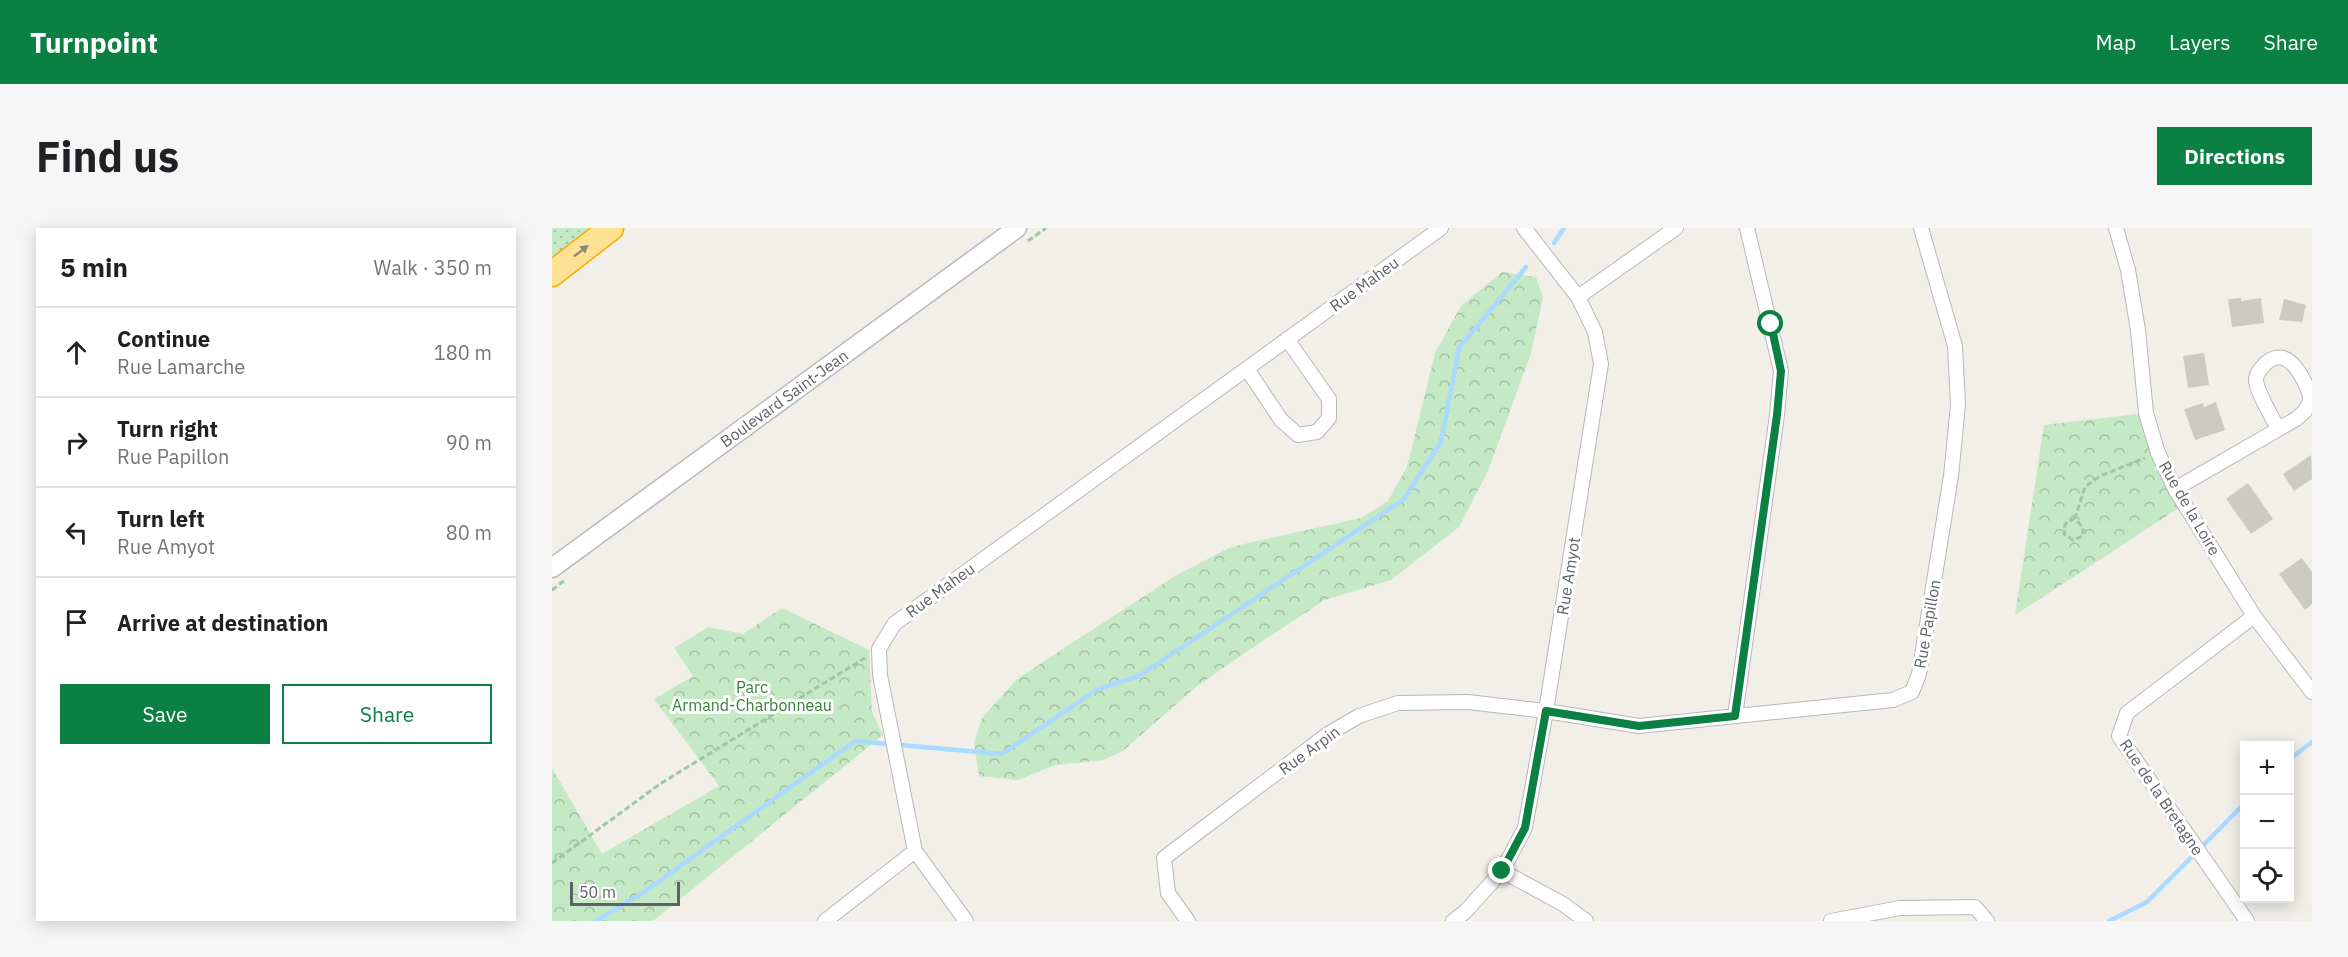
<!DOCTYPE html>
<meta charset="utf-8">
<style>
:root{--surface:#fff;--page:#f6f6f6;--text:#202124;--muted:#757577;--line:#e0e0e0;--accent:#0b8043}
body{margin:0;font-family:"IBM Plex Sans",sans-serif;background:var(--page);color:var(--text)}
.controls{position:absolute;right:18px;bottom:18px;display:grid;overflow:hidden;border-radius:0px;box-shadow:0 3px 15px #0003}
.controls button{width:54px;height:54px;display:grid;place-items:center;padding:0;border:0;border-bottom:2px solid var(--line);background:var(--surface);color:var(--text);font:30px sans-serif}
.scale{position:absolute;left:18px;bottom:15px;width:110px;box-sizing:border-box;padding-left:6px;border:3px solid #5f6368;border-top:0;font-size:16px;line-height:21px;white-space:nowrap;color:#5f6368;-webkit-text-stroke:4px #fff;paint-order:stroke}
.stop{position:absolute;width:18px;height:18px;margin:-14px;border:4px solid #0b8043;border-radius:50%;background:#fff}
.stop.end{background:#0b8043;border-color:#fff;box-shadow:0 2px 6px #0008}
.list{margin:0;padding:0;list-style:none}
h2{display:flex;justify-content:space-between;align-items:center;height:78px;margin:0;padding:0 24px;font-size:26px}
h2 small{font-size:20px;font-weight:400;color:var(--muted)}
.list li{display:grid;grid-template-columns:39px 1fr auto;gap:18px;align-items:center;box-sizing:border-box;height:90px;padding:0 24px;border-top:2px solid var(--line)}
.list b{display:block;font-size:22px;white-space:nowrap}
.list p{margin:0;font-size:20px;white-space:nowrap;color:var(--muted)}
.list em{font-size:20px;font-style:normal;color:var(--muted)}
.actions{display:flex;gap:12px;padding:18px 24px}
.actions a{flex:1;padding:14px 0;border:2px solid var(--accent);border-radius:0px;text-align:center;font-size:21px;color:var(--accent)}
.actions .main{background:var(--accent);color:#fff}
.icon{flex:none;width:33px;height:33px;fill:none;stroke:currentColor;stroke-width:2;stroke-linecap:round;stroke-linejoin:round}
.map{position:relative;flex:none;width:1760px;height:693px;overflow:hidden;border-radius:0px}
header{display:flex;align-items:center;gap:36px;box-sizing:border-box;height:84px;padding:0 30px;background:var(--accent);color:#fff}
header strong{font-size:28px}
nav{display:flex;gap:33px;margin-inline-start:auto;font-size:21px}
.intro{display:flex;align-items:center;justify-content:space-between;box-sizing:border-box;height:144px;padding:0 36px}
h1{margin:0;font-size:42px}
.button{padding:15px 27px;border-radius:0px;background:var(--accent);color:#fff;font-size:21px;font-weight:700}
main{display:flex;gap:36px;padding:0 36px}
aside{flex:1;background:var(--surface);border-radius:0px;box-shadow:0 3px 15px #0003}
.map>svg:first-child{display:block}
</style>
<header>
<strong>Turnpoint</strong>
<nav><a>Map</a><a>Layers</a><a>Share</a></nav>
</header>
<div class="intro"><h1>Find us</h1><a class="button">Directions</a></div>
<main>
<aside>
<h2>5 min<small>Walk · 350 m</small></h2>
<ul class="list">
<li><svg class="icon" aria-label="ahead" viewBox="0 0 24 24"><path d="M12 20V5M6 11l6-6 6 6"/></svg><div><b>Continue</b><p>Rue Lamarche</p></div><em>180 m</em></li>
<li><svg class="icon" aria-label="right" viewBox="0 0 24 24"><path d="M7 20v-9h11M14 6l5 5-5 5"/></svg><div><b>Turn right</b><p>Rue Papillon</p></div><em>90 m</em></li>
<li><svg class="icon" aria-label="left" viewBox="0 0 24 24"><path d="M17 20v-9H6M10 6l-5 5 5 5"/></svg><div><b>Turn left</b><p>Rue Amyot</p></div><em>80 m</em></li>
<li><svg class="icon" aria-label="arrive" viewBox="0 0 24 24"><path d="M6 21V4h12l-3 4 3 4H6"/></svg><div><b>Arrive at destination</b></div></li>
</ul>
<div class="actions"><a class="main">Save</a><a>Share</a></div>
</aside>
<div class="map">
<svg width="1760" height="693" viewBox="0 0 1760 693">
<defs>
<pattern id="grass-dots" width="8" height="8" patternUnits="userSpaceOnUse" patternTransform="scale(1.5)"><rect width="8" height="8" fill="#c5e8c5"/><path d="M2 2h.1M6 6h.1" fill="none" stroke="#a3c0a4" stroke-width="1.8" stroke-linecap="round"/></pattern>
<pattern id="forest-crowns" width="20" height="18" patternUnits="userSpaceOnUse" patternTransform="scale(1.5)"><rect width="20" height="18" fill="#c5e8c5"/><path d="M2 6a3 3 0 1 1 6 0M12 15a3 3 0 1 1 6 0" fill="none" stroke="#a3c0a4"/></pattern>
</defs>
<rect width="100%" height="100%" fill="#f1efe8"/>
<path fill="url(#grass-dots)" d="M 0,0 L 39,0 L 0,29 Z"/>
<path fill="url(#forest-crowns)" d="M 950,44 L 984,49 L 991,70 L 979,125 L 936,243 L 907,299 L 839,352 L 773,372 L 705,417 L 645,458 L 572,522 L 552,532 L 503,537 L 466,552 L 427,548 L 422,515 L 430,490 L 465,451 L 623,348 L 679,319 L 809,290 L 836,273 L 855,239 L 883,125 L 909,78 Z
M 1594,185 L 1633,276 L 1463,387 L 1492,197 Z
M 230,380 L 317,422 L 320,484 L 331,507 L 101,693 L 0,693 L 0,540 L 50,626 L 167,558 L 102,471 L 141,448 L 122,420 L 156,399 L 191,406 Z"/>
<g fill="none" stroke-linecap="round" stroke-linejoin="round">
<path stroke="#aadaff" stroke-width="4.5" d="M 1002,15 L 1012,0
M 1738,531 L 1760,514
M 44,693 L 92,664 L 303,513 L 450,526 L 546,461 L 587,448 L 851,272 L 889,214 L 907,120 L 974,39
M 1557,693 L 1595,674 L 1692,576"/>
</g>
<path fill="#cccac5" d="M 1689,70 L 1689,73 L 1709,70 L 1712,95 L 1680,99 L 1676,71 Z
M 1732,71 L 1754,77 L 1750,94 L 1727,92 Z
M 1652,125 L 1657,157 L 1636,160 L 1631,128 Z
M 1664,174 L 1673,202 L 1643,212 L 1632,181 L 1651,175 L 1652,179 Z
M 1759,227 L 1760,251 L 1742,263 L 1731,246 Z
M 1696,255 L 1721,291 L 1699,306 L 1674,271 Z
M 1750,330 L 1760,344 L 1760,376 L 1753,382 L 1727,346 Z"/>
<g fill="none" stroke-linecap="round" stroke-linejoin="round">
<g stroke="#b5b8bc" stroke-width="16">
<path id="street" d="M 1564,0 L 1576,42 L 1586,102 L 1594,185 L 1606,225 L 1623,261 L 1702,388 L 1760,464
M 1026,69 L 1124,0
M 695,141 L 729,192 L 746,207 L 765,204 L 777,190 L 777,171 L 735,111
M 1623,261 L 1744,191 L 1753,183 L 1759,171 C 1754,154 1737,115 1714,135 C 1710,139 1705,145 1704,150 C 1703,162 1721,190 1726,201
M 1183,488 L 1225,187 L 1229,143 L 1195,0
M 950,643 L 1011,676 L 1034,693
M 273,693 L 363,623
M 414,693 L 363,623 L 328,447 L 327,421 L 342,396 L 889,0
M 636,693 L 616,665 L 612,630 L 776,506 L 807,488 L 846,475 L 916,474 L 994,483 L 1087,498 L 1341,472 L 1360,464 L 1367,446 L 1399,248 L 1406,177 L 1403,118 L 1369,0
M 901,693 L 913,684 L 950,643 L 973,600 L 994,483 L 1049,136 L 1043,104 L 1026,69 L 972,0
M 1279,693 L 1348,680 L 1423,679 L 1435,693
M 1695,693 L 1567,508 L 1575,485 L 1702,388"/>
</g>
<g stroke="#b6babf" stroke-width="21">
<path id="secondary" d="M 0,340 L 465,0"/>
</g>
<g stroke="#f9ab00" stroke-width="27">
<path id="highway" d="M 0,46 L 59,0"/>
</g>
<path stroke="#9cc7a9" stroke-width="3" stroke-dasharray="6 3" stroke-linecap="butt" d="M 476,13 L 494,0
M 1523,290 L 1513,296 L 1512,306 L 1521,312 L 1531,308 L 1531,300 L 1523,290 L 1533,259 L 1548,248 L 1593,230
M 0,362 L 13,352
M 0,635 L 108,556 L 313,430"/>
<use href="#street" stroke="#fff" stroke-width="14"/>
<use href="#secondary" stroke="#fff" stroke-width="18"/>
<use href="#highway" stroke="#fde293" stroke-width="24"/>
</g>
<defs><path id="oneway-solid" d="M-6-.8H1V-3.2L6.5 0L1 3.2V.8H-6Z" transform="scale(1.5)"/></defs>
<use fill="#8e8975" href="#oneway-solid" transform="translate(29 23) rotate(-38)"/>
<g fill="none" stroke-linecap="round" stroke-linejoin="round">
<path stroke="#0b8043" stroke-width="8" d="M 950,643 L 973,600 L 994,483 L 1087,498 L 1183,488 L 1225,187 L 1229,143 L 1219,96"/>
</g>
<g text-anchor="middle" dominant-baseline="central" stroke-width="6" stroke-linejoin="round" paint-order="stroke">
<g font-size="16" fill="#5f6368" stroke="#fff">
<text transform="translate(812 56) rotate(-36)">Rue Maheu</text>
<text transform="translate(232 170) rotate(-36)">Boulevard Saint-Jean</text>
<text transform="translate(1638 280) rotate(60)">Rue de la Loire</text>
<text transform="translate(1016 348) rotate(-81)">Rue Amyot</text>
<text transform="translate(388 362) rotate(-36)">Rue Maheu</text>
<text transform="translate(1375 396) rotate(-80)">Rue Papillon</text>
<text transform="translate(757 522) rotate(-36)">Rue Arpin</text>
<text transform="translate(1610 569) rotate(56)">Rue de la Bretagne</text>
</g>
<g font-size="16" fill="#348238" stroke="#fff">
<text x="200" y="459">Parc<tspan x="200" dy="18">Armand-Charbonneau</tspan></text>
</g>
</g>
</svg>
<div class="controls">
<button>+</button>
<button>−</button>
<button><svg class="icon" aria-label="locate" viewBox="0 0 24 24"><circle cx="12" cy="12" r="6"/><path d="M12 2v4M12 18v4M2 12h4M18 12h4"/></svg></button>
</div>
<div class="scale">50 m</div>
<div class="stop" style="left:1219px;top:96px"></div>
<div class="stop end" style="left:950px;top:643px"></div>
</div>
</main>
